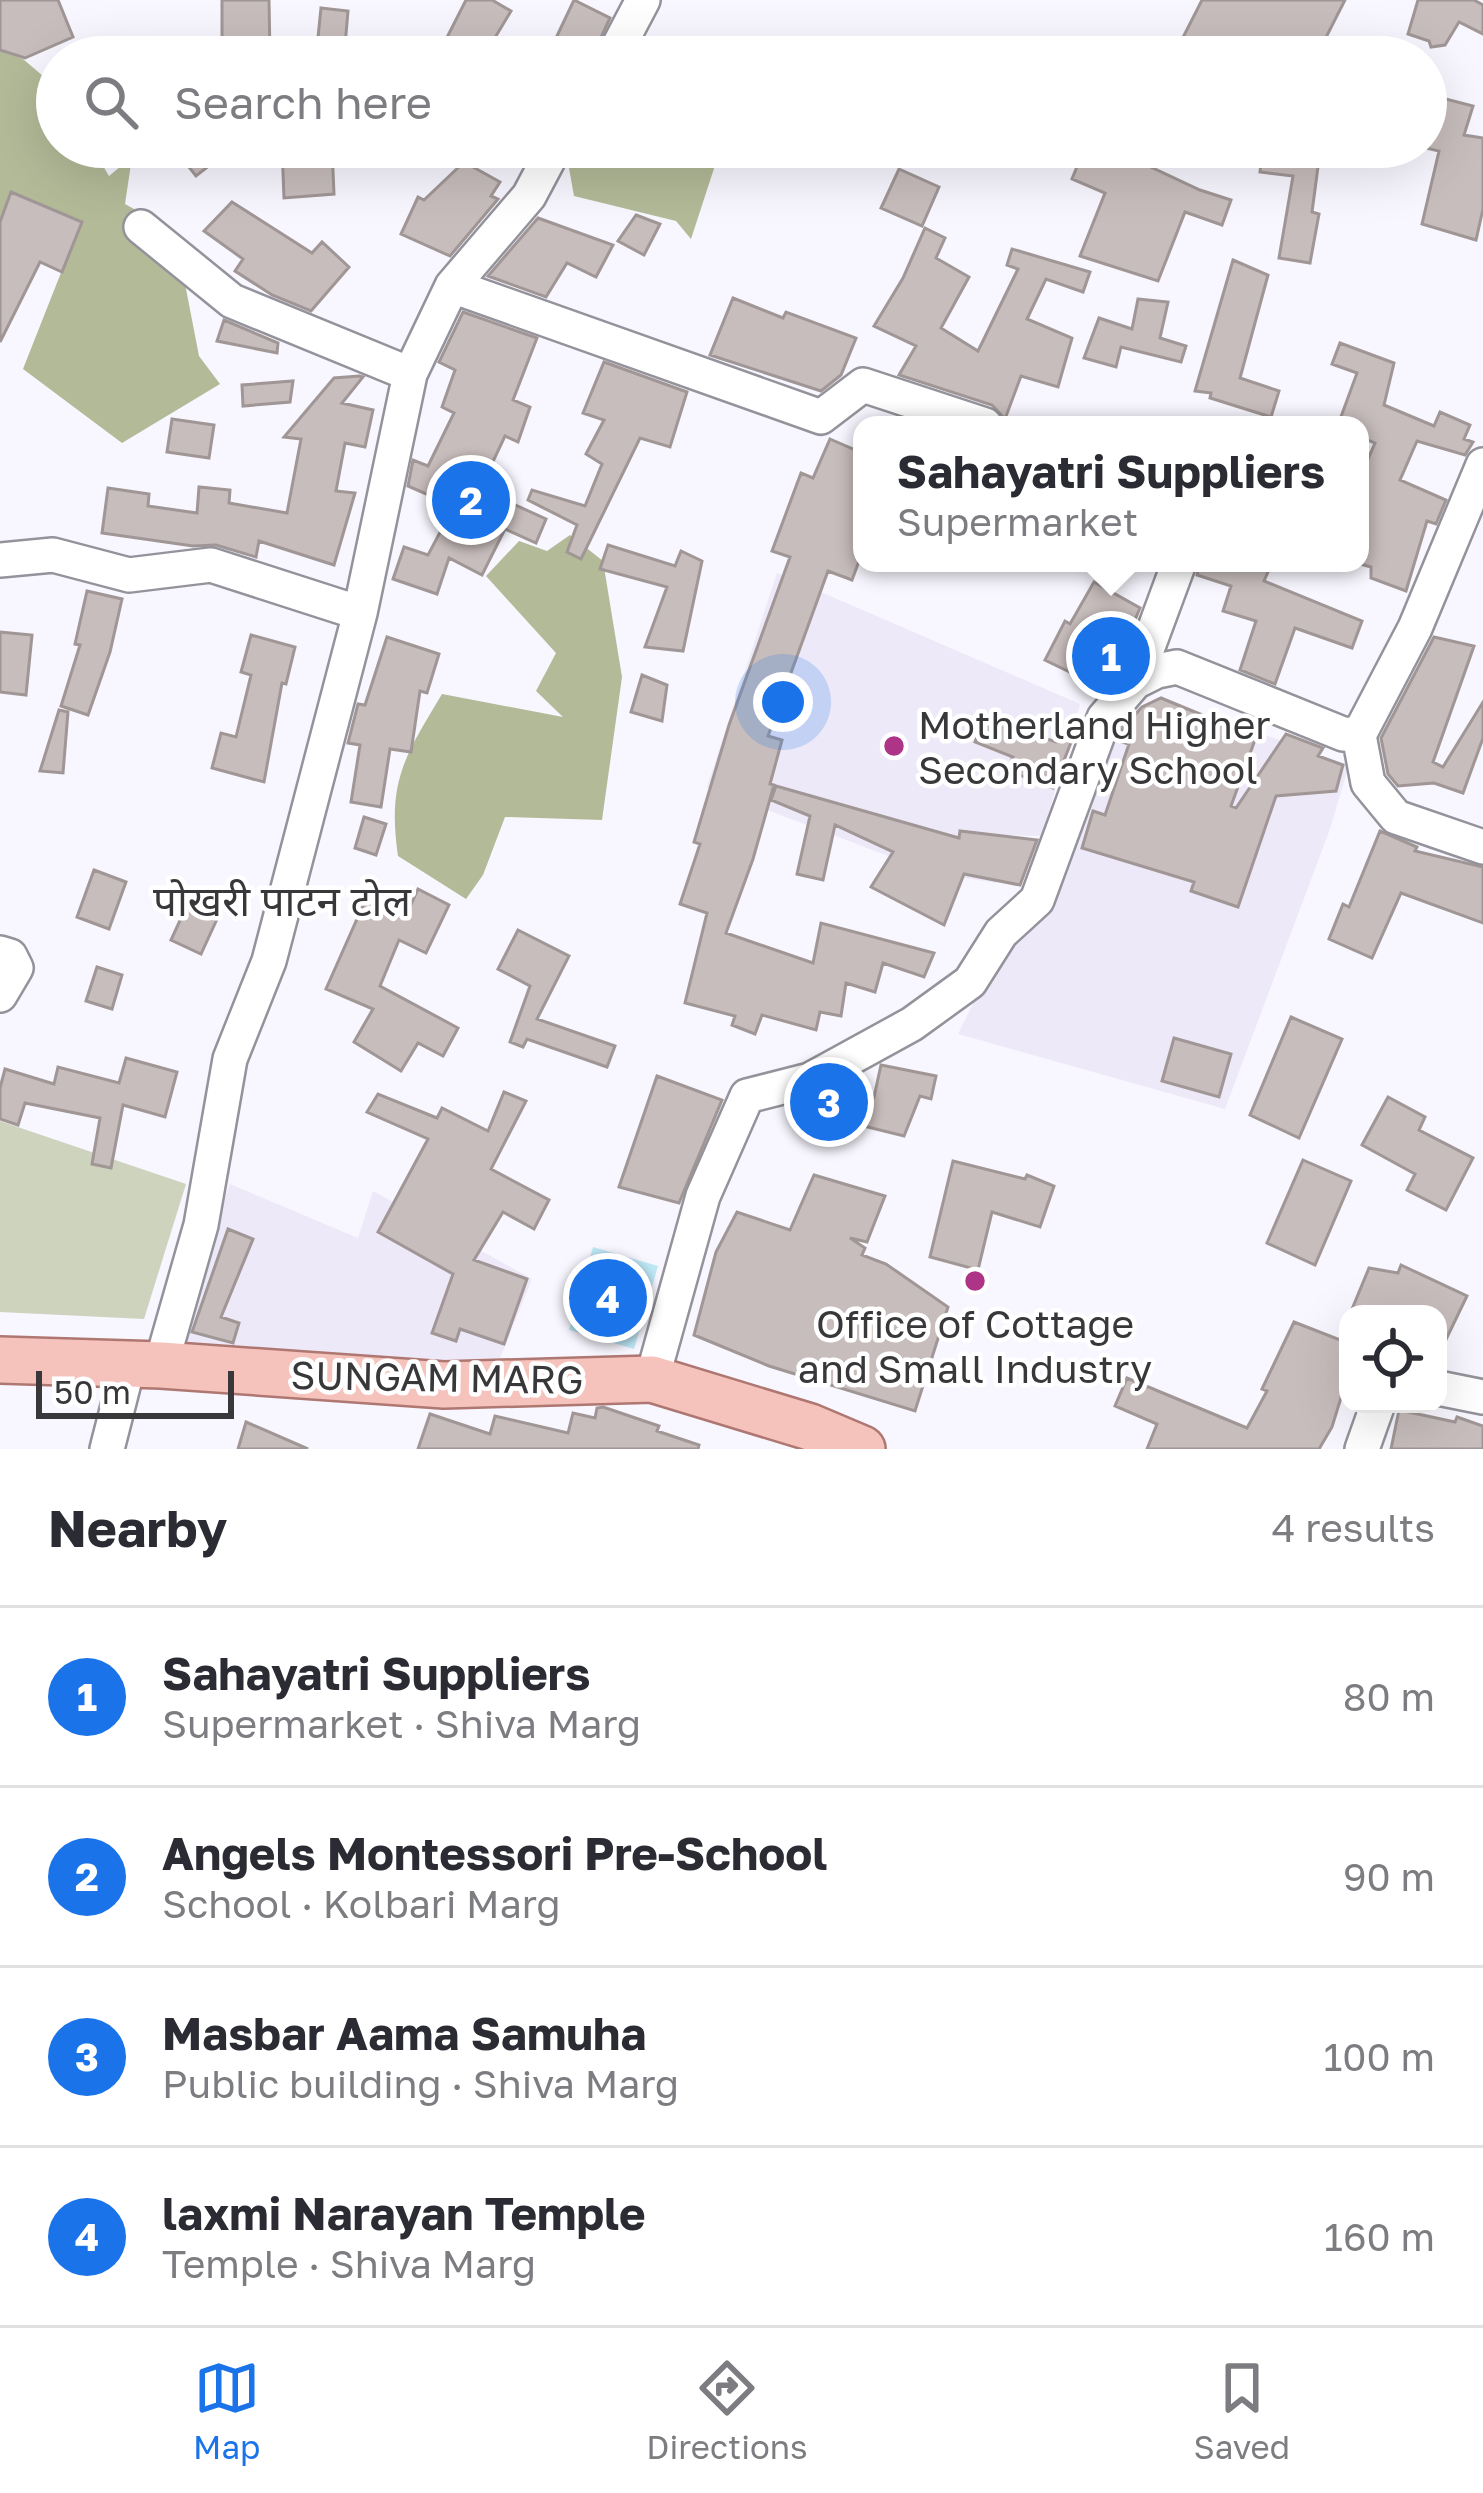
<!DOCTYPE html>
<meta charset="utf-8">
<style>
:root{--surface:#fff;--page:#f2f2f3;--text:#2b2b33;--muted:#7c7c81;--line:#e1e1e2;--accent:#1a73e8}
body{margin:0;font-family:"Golos Text","Noto Sans Devanagari",sans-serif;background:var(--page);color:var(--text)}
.controls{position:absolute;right:36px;bottom:36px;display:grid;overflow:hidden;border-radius:24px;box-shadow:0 12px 48px #0002}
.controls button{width:108px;height:108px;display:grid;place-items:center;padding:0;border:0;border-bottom:3px solid var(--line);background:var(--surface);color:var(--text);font:60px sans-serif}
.scale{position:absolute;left:36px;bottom:30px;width:198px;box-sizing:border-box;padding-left:12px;border:6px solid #38373a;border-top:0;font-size:33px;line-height:42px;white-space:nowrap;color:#38373a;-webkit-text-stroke:9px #fff;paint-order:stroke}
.you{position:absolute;left:783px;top:702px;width:42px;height:42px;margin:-30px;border:9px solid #fff;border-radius:50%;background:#1a73e8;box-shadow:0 0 0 18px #1a73e833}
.badge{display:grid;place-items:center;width:78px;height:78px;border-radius:50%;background:var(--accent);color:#fff;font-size:39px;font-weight:700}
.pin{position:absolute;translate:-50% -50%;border:6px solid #fff;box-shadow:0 3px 12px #0006}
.popup{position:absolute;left:853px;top:416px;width:516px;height:156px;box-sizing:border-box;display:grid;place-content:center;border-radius:24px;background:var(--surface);filter:drop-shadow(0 3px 9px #0005);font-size:39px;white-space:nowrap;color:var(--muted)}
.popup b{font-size:45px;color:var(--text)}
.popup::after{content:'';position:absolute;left:50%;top:100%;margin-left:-24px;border:24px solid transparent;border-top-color:var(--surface)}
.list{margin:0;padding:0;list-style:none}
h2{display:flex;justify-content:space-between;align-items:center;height:156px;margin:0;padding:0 48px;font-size:51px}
h2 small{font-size:39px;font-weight:400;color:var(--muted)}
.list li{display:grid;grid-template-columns:78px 1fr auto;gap:36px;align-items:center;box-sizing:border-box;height:180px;padding:0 48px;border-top:3px solid var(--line)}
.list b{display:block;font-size:45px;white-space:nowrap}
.list p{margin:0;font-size:39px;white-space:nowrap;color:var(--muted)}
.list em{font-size:39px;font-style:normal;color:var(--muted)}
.icon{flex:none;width:66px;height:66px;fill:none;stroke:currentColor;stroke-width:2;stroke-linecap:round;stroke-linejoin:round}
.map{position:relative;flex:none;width:1483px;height:1449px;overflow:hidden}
.search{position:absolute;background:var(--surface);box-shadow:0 12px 48px #0002;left:36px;right:36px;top:36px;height:132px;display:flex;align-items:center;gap:30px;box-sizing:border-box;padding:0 42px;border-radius:66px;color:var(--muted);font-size:45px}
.sheet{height:876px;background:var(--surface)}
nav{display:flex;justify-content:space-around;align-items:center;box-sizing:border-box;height:168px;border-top:3px solid var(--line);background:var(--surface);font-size:33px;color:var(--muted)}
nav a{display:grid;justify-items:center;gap:6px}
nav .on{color:var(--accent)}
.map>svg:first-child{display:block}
</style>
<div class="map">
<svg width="1483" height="1449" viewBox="0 0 1483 1449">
<rect width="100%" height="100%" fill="#f8f6fe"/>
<path fill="#ede9f8" d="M 777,573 L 1080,704 L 1042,836 L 1004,835 L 997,883 L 933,873 L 707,787 Z
M 1161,698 L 1349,765 L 1330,829 L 1225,1109 L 958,1034 L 989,972 L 1066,859 L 1128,712 Z
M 230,1184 L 358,1238 L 373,1191 L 532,1279 L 498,1363 L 196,1350 L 178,1331 Z"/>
<path fill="#ced3bd" d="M 0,1121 L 186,1184 L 144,1319 L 0,1312 Z"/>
<path fill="#b2ba98" d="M 0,50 L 23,59 L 57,88 L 57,147 L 92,147 L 109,176 L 132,157 L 125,204 L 175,232 L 199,356 L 220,384 L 122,443 L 23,369 L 81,222 L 11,192 L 0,222 Z
M 574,147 L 721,147 L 691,239 L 676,221 L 574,196 L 567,157 Z
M 570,535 L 603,561 L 622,677 L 602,820 L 505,817 L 483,875 L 466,899 L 398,856 C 387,781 405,756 442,694 L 563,717 L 536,691 L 556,653 L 486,576 L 519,541 L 547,551 Z"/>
<path fill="#bee8f6" d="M 593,1247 L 658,1266 L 634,1349 L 569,1330 Z"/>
<path fill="#c7bdbc" stroke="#a09696" stroke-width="3" d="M 0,0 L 58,0 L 73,37 L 25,58 L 0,50 Z
M 222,0 L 269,0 L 270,56 L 222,56 Z
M 466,0 L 492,0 L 511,11 L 493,41 L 524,57 L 437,57 Z
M 574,0 L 610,18 L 592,57 L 547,57 Z
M 1202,0 L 1345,0 L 1316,57 L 1297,57 L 1280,48 L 1276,57 L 1264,57 L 1231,41 L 1223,57 L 1173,57 Z
M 1418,0 L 1474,0 L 1483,5 L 1483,34 L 1459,22 L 1445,45 L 1431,47 L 1429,41 L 1408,34 Z
M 321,8 L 348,11 L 344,57 L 316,57 Z
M 1438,97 L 1473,106 L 1464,135 L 1483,138 L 1483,209 L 1476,240 L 1422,224 L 1439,151 L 1422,147 L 1426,147 Z
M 173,147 L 233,147 L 196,176 Z
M 282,147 L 332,147 L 334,194 L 284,198 Z
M 1085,147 L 1108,147 L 1200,190 L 1231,200 L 1222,225 L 1185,212 L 1158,281 L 1080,256 L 1105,193 L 1072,179 Z
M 1263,147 L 1320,152 L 1312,212 L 1319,214 L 1310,263 L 1279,258 L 1293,176 L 1260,172 Z
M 464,162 L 500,182 L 491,196 L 498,199 L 450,256 L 401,234 L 418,197 L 424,200 Z
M 899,169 L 939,187 L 922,226 L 881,208 Z
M 11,192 L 82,222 L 62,272 L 40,262 L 0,342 L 0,222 Z
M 232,202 L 312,253 L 322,242 L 349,267 L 311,311 L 272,295 L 235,271 L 243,259 L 204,231 Z
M 636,215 L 660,224 L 644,255 L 618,241 Z
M 538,218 L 613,245 L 596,277 L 567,263 L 546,297 L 488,276 Z
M 925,228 L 945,238 L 936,258 L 969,277 L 941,328 L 978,351 L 1018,269 L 1007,265 L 1012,249 L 1090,272 L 1083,292 L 1046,279 L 1027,319 L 1072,338 L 1058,387 L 1021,376 L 1005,419 L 992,405 L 899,375 L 916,346 L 874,326 L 903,278 Z
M 1233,260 L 1268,275 L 1240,378 L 1279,391 L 1271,417 L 1210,398 L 1211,393 L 1195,391 Z
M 733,298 L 783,318 L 786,312 L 856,338 L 841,375 L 821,391 L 710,355 Z
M 1138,299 L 1168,302 L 1160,338 L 1186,346 L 1181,362 L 1121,347 L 1116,367 L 1084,358 L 1099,318 L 1132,329 Z
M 463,312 L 537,338 L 513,400 L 530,407 L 518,442 L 505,436 L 480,489 L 546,519 L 536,543 L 505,529 L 482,575 L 449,558 L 437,594 L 393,579 L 404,547 L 428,555 L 454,506 L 408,486 L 413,460 L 428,466 L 454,413 L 442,407 L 455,370 L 439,362 Z
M 224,320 L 278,343 L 277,353 L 217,341 Z
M 1340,343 L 1394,363 L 1384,405 L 1434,426 L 1440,412 L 1470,425 L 1464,439 L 1473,442 L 1465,455 L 1417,441 L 1400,480 L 1446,500 L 1436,524 L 1427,521 L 1406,591 L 1371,578 L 1371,567 L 1360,564 L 1360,477 L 1375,443 L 1360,437 L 1360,425 L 1338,425 L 1357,373 L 1332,364 Z
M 604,362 L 687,392 L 670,447 L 640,438 L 581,559 L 567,552 L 577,525 L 528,500 L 532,490 L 585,506 L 602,464 L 586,454 L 604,420 L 583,413 Z
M 359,376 L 363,377 L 342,403 L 373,410 L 365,447 L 345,443 L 336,491 L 355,493 L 334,565 L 259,541 L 256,557 L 216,545 L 193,546 L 102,533 L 108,488 L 149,494 L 148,506 L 197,513 L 199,487 L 230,490 L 229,503 L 287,513 L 301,439 L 284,437 L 334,378 Z
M 293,381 L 290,402 L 243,406 L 242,385 Z
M 172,419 L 214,425 L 209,458 L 167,452 Z
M 830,439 L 862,453 L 862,553 L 852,580 L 828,571 L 768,736 L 782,740 L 770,784 L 774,785 L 753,859 L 726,933 L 813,963 L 821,923 L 934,953 L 924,977 L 883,963 L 875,992 L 846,983 L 841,1016 L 820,1012 L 816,1030 L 762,1015 L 755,1034 L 732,1025 L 735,1016 L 685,1003 L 707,913 L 680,904 L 700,844 L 694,842 L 729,725 L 790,557 L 772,551 L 801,473 L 813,478 Z
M 608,545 L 675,566 L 681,551 L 702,561 L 683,651 L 645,647 L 667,587 L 600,569 Z
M 1200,563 L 1272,563 L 1264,581 L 1362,621 L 1352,648 L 1295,628 L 1275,684 L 1240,670 L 1256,621 L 1223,611 L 1231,586 L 1197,575 Z
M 1094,582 L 1140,608 L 1121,652 L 1094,644 L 1082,678 L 1045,660 L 1065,621 L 1070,624 Z
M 87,591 L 122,599 L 110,652 L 88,715 L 61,706 L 80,645 L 75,644 Z
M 0,632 L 32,635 L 26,695 L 0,692 Z
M 251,635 L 295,647 L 286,684 L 282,683 L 264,782 L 212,768 L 221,733 L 236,737 L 251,675 L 241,672 Z
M 387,637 L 439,654 L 427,693 L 420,691 L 411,752 L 390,749 L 381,807 L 351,802 L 360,745 L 348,743 L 358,704 L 365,705 Z
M 1434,637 L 1474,646 L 1433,762 L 1443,767 L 1483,702 L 1483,738 L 1463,793 L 1434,783 L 1398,786 L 1388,774 L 1381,738 Z
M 642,675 L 667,685 L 662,721 L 631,712 Z
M 1161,698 L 1256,737 L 1231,806 L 1236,808 L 1286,734 L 1323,748 L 1318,756 L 1343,765 L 1336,791 L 1276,796 L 1238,907 L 1191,891 L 1194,882 L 1082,848 L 1093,811 L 1105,815 L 1129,744 L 1118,741 L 1122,729 L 1142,707 Z
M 59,710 L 68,712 L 63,773 L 40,771 Z
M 984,718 L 1056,742 L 1074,735 L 1053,788 L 1007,770 L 1013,757 L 975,742 Z
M 776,786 L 959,838 L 960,831 L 1037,840 L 1020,885 L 964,874 L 944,925 L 871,887 L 893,852 L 835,825 L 823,880 L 797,874 L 810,816 L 771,800 Z
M 364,817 L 386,824 L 376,855 L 355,848 Z
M 1380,831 L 1417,847 L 1415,851 L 1483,867 L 1483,923 L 1401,893 L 1372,958 L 1329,939 L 1343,904 L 1349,907 Z
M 94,870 L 126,882 L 109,929 L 77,917 Z
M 418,889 L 449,905 L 426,953 L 399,940 L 380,986 L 458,1028 L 443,1056 L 418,1043 L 401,1071 L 354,1042 L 373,1009 L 326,989 L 369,892 L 409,909 Z
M 193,892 L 223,906 L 201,954 L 171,940 Z
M 518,930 L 569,956 L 537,1019 L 615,1046 L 607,1067 L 527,1039 L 523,1047 L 510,1042 L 530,986 L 498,969 Z
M 97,967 L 122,975 L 112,1009 L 86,1001 Z
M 1291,1017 L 1342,1039 L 1299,1138 L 1250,1115 Z
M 1174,1038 L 1231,1054 L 1219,1097 L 1162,1081 Z
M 126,1058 L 177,1072 L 165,1117 L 123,1105 L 111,1168 L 92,1164 L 100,1118 L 25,1103 L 18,1125 L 0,1119 L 0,1088 L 5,1069 L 54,1084 L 58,1067 L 119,1083 Z
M 881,1065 L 936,1076 L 931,1099 L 920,1096 L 904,1136 L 803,1111 L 804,1103 L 838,1089 L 874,1097 Z
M 657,1076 L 722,1100 L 679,1203 L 619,1187 Z
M 504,1092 L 526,1101 L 491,1169 L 549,1200 L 534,1229 L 503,1212 L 474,1260 L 527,1279 L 504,1344 L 460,1329 L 456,1341 L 432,1333 L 453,1274 L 378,1232 L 428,1139 L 367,1112 L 378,1094 L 437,1118 L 442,1108 L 488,1131 Z
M 1388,1097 L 1425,1117 L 1419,1130 L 1473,1158 L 1446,1210 L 1407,1190 L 1415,1174 L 1362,1145 Z
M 1303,1160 L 1351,1181 L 1315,1265 L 1267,1243 Z
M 953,1161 L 1025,1179 L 1027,1175 L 1054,1186 L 1040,1227 L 992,1212 L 978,1270 L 930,1257 Z
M 814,1175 L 885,1196 L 867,1242 L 850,1238 L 865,1248 L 862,1255 L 886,1264 L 948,1307 L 915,1411 L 769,1366 L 694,1335 L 716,1252 L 737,1212 L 790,1230 Z
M 228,1229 L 253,1239 L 221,1317 L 239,1323 L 233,1343 L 192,1332 Z
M 1401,1265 L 1467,1296 L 1438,1356 L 1438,1314 L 1350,1314 L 1369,1268 L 1398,1273 Z
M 1294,1322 L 1348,1343 L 1348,1375 L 1332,1427 L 1319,1449 L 1147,1449 L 1157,1424 L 1115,1406 L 1127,1378 L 1247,1428 L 1267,1391 L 1262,1389 Z
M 603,1407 L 659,1426 L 657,1431 L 699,1445 L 698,1449 L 418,1449 L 430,1414 L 490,1434 L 495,1416 L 568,1433 L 573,1413 L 595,1418 L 597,1408 Z
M 1399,1410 L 1455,1422 L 1457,1417 L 1483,1426 L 1483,1449 L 1391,1449 Z
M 246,1422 L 308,1449 L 238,1449 Z"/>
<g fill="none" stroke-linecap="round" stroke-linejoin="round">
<g stroke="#94929a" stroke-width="38">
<path id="minor" d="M 613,57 L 643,0
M 141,227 L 232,301 L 410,374
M 452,286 L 821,417 L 863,385 L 985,425
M 0,560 L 53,555 L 129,575 L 211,565 L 360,613
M 1135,682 L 1179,563
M 1359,735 L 1415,628 L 1483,465
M 1359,735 L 1368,783 L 1396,817 L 1483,847
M 0,953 L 10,956 L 16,968 L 0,995
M 161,1365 L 201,1225 L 230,1059 L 269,961 L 360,613 L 410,374 L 452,286 L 529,196 L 555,147
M 652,1379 L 703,1196 L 747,1096 L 810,1080 L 912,1024 L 970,982 L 1001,933 L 1037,900 L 1104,718 L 1135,682 L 1157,671 L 1177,667 L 1343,734 L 1359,735
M 1438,1388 L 1483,1397
M 107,1449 L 128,1367
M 1362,1449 L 1378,1404"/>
</g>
<g stroke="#ae7771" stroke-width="50">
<path id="major" d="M 0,1360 L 161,1365 L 444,1385 L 652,1379 L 810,1427 L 862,1449"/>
</g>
<use href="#minor" stroke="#fff" stroke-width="33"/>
<use href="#major" stroke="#f5c2bc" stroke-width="45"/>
</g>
<g fill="#ae3487" stroke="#fff" stroke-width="4.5">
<circle cx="894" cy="746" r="12"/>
<circle cx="975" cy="1281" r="12"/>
</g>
<g text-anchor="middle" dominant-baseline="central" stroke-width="9" stroke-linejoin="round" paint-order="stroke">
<g font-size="39" fill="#38373a" stroke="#fff" text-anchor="start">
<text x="918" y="724">Motherland Higher<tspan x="918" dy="45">Secondary School</tspan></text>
<text x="975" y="1323" text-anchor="middle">Office of Cottage<tspan x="975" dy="45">and Small Industry</tspan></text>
</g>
<g font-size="39" fill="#38373a" stroke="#fff">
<text transform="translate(437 1377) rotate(1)">SUNGAM MARG</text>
</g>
<g font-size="42" fill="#38373a" stroke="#fff">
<text x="282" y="900">पोखरी पाटन टोल</text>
</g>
</g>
</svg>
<div class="controls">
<button><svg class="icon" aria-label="locate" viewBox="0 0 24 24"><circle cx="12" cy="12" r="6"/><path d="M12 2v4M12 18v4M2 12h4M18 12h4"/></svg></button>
</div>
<div class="scale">50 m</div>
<div class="you"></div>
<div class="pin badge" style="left:1111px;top:656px">1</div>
<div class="popup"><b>Sahayatri Suppliers</b>Supermarket</div>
<div class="pin badge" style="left:471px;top:500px">2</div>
<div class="pin badge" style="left:829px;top:1102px">3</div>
<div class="pin badge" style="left:608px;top:1298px">4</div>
<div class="search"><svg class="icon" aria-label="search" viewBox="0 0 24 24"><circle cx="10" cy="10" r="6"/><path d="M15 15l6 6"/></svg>Search here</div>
</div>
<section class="sheet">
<h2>Nearby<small>4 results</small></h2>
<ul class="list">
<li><span class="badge">1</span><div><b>Sahayatri Suppliers</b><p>Supermarket · Shiva Marg</p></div><em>80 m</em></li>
<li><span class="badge">2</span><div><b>Angels Montessori Pre-School</b><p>School · Kolbari Marg</p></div><em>90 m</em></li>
<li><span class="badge">3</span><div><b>Masbar Aama Samuha</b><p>Public building · Shiva Marg</p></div><em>100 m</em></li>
<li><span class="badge">4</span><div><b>laxmi Narayan Temple</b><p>Temple · Shiva Marg</p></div><em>160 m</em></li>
</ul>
</section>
<nav>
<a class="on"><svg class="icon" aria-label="map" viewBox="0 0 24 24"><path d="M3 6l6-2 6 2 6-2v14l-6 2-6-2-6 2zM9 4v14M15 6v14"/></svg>Map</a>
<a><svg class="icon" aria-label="directions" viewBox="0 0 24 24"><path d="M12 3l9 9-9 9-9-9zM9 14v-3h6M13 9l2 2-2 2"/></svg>Directions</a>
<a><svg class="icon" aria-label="saved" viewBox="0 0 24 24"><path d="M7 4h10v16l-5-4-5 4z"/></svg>Saved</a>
</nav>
